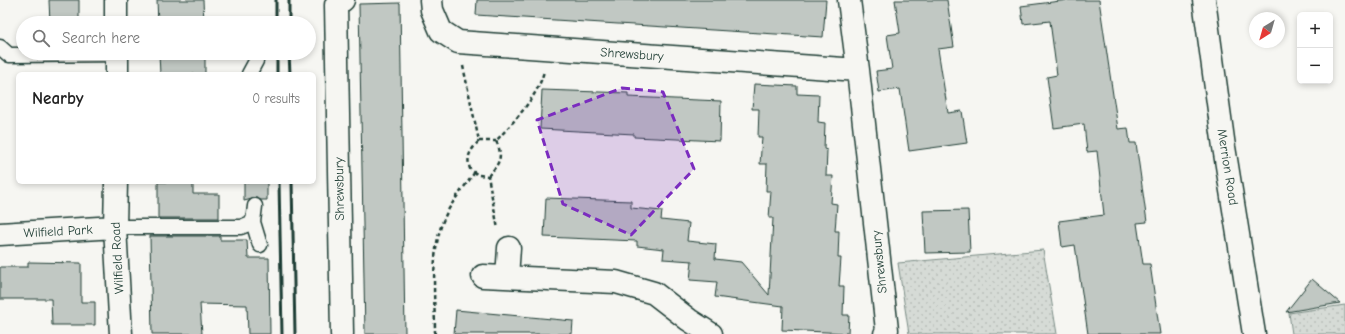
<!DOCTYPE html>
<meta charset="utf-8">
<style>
:root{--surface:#fff;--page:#f6f6f6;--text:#222;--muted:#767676;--line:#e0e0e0}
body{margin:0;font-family:"Comic Neue",sans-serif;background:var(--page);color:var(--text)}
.controls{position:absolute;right:12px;top:12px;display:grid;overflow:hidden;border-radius:6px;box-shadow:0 2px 6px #0003}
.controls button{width:36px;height:36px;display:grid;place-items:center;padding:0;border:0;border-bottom:1px solid var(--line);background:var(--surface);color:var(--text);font:20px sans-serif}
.compass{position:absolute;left:1249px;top:12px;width:36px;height:36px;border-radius:50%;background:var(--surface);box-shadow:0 2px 6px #0003;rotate:217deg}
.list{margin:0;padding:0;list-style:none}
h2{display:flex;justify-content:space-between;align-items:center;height:52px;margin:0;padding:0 16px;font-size:17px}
h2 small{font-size:13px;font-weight:400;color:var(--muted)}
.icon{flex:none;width:22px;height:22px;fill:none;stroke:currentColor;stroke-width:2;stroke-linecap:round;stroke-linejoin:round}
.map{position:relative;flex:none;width:1345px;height:334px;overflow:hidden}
.search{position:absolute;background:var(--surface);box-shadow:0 2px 6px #0003;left:16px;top:16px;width:300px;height:44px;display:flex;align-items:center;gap:10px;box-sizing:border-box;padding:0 14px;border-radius:22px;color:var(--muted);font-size:15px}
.panel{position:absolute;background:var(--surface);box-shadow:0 2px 6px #0003;left:16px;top:72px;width:300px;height:112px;border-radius:6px}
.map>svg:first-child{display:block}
</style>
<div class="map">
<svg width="1345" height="334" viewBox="0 0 1345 334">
<defs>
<pattern id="grass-dots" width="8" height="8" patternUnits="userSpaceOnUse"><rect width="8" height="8" fill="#d6dbd6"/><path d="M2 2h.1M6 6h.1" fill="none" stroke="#b7bdb8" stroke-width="1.8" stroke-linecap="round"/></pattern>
</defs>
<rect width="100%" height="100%" fill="#f6f6f2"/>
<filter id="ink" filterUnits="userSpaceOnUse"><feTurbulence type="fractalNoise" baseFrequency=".025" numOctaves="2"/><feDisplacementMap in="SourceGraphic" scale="8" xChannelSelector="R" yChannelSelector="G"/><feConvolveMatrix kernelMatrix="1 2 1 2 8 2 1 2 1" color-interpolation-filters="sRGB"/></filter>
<g filter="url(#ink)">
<path fill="url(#grass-dots)" stroke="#7a8c85" d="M 1043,250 L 1057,334 L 909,334 L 898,263 Z
M 1345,305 L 1345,334 L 1292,334 L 1289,313 Z"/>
<path fill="#c1c8c3" stroke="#1f3d34" d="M 49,0 L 79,0 L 79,23 L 50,23 Z
M 157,0 L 203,0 L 204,23 L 158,23 Z
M 477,0 L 826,0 L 823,37 L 476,15 Z
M 895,0 L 947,0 L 954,47 L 938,49 L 948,113 L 962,111 L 967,143 L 909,151 L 900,89 L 879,92 L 876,71 L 892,69 L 887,35 L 900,33 Z
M 1068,0 L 1099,0 L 1118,129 L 1128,128 L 1130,143 L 1136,143 L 1147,222 L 1137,223 L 1143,264 L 1150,264 L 1160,334 L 1088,334 L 1075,245 L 1062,247 L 1059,221 L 1104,215 L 1097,151 L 1087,152 L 1084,124 L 1054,128 L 1047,77 L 1057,75 L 1050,21 L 1023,24 L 1021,6 Z
M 400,3 L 405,334 L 365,334 L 359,4 Z
M 159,53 L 205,53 L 205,74 L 160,74 Z
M 754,84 L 797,86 L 797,94 L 819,95 L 818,122 L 825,123 L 824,149 L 827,150 L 826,176 L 833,176 L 831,203 L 837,204 L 835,231 L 839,231 L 838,258 L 841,258 L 839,286 L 844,286 L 843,315 L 849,315 L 848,333 L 782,330 L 783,306 L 715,297 L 717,282 L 690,280 L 692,261 L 663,259 L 664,249 L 637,246 L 637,241 L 544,237 L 546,198 L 631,201 L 631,208 L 662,211 L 661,220 L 689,223 L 687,241 L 716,244 L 715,259 L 741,262 L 769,295 L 773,218 L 769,218 L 771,191 L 766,191 L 767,164 L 760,164 L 762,137 L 758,137 L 759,109 L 752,109 Z
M 542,90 L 628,93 L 628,97 L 721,101 L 720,141 L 634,137 L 634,134 L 540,129 Z
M 158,182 L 193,182 L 193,194 L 219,194 L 219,218 L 158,218 Z
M 244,182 L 267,182 L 267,200 L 261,200 L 256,198 L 244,201 Z
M 968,210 L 970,252 L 925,253 L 923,211 Z
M 150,236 L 220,236 L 220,240 L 247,240 L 248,258 L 269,258 L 270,334 L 248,334 L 247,305 L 200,304 L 202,334 L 152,334 Z
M 28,262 L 81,263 L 81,302 L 95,302 L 95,325 L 52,325 L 51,299 L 0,299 L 0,267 L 28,267 Z
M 1312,279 L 1340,303 L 1286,312 Z
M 456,310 L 573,321 L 572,334 L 454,334 Z"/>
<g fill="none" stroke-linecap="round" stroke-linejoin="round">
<g stroke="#1f3d34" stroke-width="17">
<path id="lane" d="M 0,47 L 9,55 L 117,54
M 249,74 L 256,61
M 253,222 L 260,245
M 115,227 L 241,227 L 253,222 L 255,206"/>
</g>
<g stroke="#1f3d34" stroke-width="25">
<path id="street" d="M 116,0 L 116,23
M 431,0 L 432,10 L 441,31 L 458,42 L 858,70
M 849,0 L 858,70 L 887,330 L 885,334
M 117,53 L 117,74
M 116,182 L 115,227 L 121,334
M 0,234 L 115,227
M 483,276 L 616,282 L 654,293 L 689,320 L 711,334
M 507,277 L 509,248
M 342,334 L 336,5 L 343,0"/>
</g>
<g stroke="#1f3d34" stroke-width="25">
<path id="secondary" d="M 1204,0 L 1224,147 L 1254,334"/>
</g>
<path stroke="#1f3d34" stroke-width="2.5" stroke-dasharray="4 3" stroke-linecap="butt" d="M 463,66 L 479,141 C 470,151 466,156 470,169 L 478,175 L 488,176 L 498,229
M 479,141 L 496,141
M 488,176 C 499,164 504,157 496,141 C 514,121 538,97 544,71
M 435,334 C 435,300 430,253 443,221 C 450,203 464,188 475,172"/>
<use href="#lane" stroke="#f6f6f2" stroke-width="14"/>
<use href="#street" stroke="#f6f6f2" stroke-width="22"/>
<use href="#secondary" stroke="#f6f6f2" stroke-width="22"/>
<path stroke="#1f3d34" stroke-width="3" d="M 276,0 L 276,23
M 289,0 L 289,23
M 277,53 L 277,74
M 289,53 L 290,74
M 279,182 L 282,334
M 292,182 L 295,334"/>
</g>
</g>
<path fill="#7b2cbf" fill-opacity="0.2" stroke="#7b2cbf" stroke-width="3" stroke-dasharray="8 5" stroke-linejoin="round" d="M 622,88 L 663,92 L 694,169 L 631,235 L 563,204 L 537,120 Z"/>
<g text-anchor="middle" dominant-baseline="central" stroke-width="3" stroke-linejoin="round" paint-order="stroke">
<g font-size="13" fill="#1f3d34" stroke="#f6f6f2">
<text transform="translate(632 54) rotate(4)">Shrewsbury</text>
<text transform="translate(1228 167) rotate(81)">Merrion Road</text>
<text transform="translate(339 189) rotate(-91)">Shrewsbury</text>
<text transform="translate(58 231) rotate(-3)">Wilfield Park</text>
<text transform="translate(117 258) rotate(-93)">Wilfield Road</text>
<text transform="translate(879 262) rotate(-96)">Shrewsbury</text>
</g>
</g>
</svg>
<div class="controls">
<button>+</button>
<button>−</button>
</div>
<svg class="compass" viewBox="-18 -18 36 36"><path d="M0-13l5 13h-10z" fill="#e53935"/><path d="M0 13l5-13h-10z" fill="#767676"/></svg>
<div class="search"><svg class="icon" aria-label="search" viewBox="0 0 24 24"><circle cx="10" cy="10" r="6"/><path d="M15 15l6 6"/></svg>Search here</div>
<section class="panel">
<h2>Nearby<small>0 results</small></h2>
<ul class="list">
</ul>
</section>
</div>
